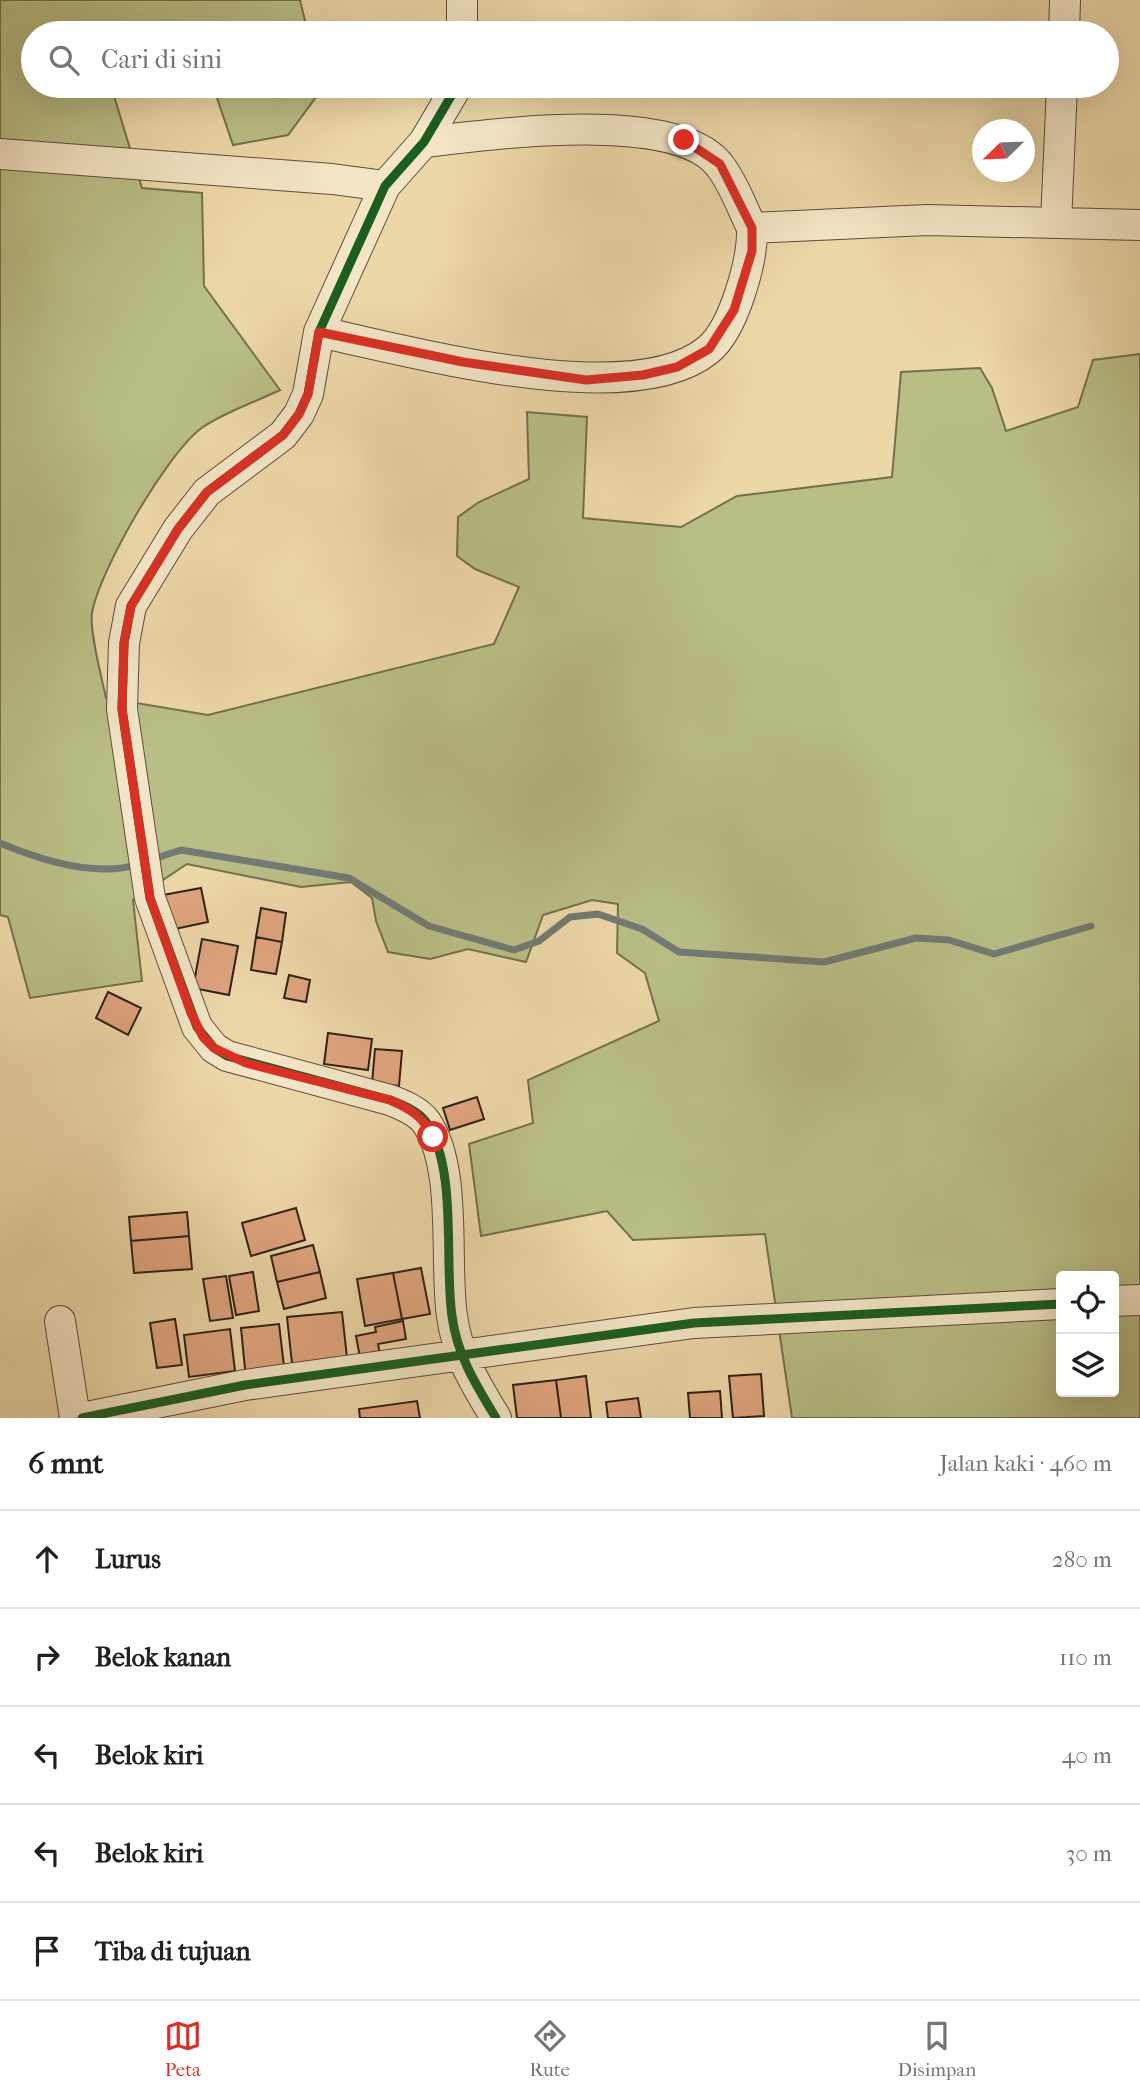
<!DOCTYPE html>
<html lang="id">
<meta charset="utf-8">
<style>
:root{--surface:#fff;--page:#f6f6f6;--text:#202124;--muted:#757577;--line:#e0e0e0;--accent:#d93025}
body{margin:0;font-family:"IM FELL French Canon",serif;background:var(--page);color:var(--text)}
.controls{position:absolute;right:21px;bottom:21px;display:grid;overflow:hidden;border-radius:7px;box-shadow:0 7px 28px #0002}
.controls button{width:63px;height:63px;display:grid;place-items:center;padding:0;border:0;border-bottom:2px solid var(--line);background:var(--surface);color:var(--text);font:35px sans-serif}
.compass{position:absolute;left:972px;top:119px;width:63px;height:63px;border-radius:50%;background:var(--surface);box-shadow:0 7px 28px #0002;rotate:247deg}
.stop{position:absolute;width:21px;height:21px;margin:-16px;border:5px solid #d93025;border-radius:50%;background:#fff}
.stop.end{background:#d93025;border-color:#fff;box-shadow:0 2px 7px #0008}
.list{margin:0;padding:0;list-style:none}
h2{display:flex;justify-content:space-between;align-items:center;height:91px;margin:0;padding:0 28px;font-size:30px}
h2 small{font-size:23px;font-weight:400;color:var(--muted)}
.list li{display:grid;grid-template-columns:46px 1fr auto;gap:21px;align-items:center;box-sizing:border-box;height:98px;padding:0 28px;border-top:2px solid var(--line)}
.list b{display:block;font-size:26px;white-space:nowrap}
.list em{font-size:23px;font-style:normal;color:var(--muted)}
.icon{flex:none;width:38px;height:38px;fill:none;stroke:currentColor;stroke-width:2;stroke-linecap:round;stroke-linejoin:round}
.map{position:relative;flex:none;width:1140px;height:1418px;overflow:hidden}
.search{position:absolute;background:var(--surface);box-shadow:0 7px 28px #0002;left:21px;right:21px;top:21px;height:77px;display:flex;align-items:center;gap:18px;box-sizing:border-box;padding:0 24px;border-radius:38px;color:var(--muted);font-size:26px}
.sheet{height:581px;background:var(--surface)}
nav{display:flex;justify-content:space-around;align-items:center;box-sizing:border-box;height:98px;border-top:2px solid var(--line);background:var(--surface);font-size:19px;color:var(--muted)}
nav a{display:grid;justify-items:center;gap:4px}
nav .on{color:var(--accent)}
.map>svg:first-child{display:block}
</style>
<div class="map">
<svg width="1140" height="1418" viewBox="0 0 1140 1418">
<rect width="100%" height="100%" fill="#ecd7a8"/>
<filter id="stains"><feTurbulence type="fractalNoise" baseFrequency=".00286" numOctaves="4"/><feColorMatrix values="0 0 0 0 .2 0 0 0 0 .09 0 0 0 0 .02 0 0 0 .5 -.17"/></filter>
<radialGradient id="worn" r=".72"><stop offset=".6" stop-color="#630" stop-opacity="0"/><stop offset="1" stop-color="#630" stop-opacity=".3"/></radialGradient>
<path fill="#b9be86" stroke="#74704e" stroke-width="2" fill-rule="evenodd" d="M 0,0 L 300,0 L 308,33 L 33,33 L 33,86 L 111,86 L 142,188 L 202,193 L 204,286 L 280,390 C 255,402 225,412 203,427 C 168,451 99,571 92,613 C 89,630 102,679 106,698 L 208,715 L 494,644 L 519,587 L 475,569 L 457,556 L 458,517 L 479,502 L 529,479 L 527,412 L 587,417 L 583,518 L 681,527 L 737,496 L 892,477 L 901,372 L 980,368 L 992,388 L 1006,431 L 1078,407 L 1093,360 L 1140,354 L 1140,1418 L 792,1418 L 765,1234 L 633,1240 L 607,1211 L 481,1236 L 469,1144 L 533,1123 L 528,1080 L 659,1021 L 645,973 L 617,953 L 618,904 L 592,900 L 543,915 L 526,962 L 468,949 L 430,959 L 388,952 L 376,921 L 372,898 L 351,882 L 301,887 L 187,864 L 133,900 L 142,981 L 30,998 L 8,917 L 0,915 ZM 1061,1276 L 1114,1276 L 1114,1392 L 1061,1392 Z
M 213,86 L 321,86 L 322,89 L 288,135 L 233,145 Z"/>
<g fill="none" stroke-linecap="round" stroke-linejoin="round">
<path stroke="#727b74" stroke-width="7" d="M 0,843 C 40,860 96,878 139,864
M 150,860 L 181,850 L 349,878 L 429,926 L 514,950 L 539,941 L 570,917 L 598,914 L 642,929 L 679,952 L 824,962 L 916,938 L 949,940 L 994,954 L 1091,926"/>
</g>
<path fill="#dfa47f" stroke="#2f2115" stroke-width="2" d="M 201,888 L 208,922 L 170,930 L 163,895 Z
M 261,908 L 286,913 L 282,942 L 256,937 Z
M 256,937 L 282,942 L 276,974 L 251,970 Z
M 202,939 L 238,946 L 229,995 L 193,988 Z
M 289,975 L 310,980 L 306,1002 L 284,998 Z
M 108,992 L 141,1008 L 128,1035 L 96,1018 Z
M 328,1033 L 372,1039 L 368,1070 L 324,1064 Z
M 375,1049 L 402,1051 L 399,1086 L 372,1083 Z
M 477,1097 L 484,1119 L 450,1130 L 443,1108 Z
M 296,1208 L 305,1240 L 251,1256 L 242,1223 Z
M 187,1212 L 189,1236 L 131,1241 L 129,1217 Z
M 189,1236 L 192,1269 L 134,1273 L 131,1241 Z
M 313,1245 L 320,1272 L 277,1282 L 271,1256 Z
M 421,1268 L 430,1314 L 402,1319 L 393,1273 Z
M 253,1272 L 259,1311 L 236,1315 L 229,1276 Z
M 320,1272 L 326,1298 L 284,1309 L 277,1282 Z
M 393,1273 L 402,1319 L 365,1326 L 357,1279 Z
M 226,1276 L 233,1318 L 210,1321 L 203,1279 Z
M 342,1312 L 348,1367 L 293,1373 L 287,1317 Z
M 175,1319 L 182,1365 L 157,1368 L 150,1323 Z
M 403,1321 L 406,1339 L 378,1344 L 381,1359 L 361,1363 L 356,1336 L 376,1332 L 375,1327 Z
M 279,1324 L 285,1375 L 246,1379 L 241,1328 Z
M 230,1329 L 235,1371 L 189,1377 L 184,1335 Z
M 761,1374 L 764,1416 L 733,1418 L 729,1376 Z
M 586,1376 L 591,1418 L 561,1418 L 556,1380 Z
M 556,1380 L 561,1418 L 517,1418 L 513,1385 Z
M 720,1391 L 722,1418 L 690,1418 L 688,1393 Z
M 638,1398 L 641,1418 L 608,1418 L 606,1402 Z
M 417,1401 L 420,1418 L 360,1418 L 359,1409 Z"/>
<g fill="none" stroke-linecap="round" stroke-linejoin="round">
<g stroke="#5e4e3a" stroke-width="32">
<path id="minor" d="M 462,33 L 462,0
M 1064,33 L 1065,0
M 457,86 L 424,142 L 385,186 L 319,332 L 308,394 L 299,414 L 283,435 L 207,492 L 178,529 L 131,606 L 124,643 L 122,709 L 150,898 L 197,1027 L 214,1048 L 227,1056 L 390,1100 C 403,1105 418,1111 426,1122 C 458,1168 444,1262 452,1316 C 457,1355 476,1385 496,1418
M 424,142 C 489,135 678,108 720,166 C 734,184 742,208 752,228
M 0,154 L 332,179 L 385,186
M 1056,223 L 1062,86
M 319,332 C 411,351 631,413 708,350 C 734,329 753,260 752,228 L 927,220 L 1140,225
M 1114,1301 L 1140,1300
M 60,1321 L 75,1418
M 82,1418 L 245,1385 L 694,1323 L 1061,1304"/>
</g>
<use href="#minor" stroke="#f3e5c6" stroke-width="30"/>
<g stroke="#f3e5c6" stroke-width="13">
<path id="cycleway" d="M 457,86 L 424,142 L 385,186 L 319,332 L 308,394 L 299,414 L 283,435 L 207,492 L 178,529 L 131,606 L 124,643 L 122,709 L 150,898 L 197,1027 L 214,1048 L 227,1056 L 390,1100 C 403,1105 418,1111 426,1122 C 458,1168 444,1262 452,1316 C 457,1355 476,1385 496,1418
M 82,1418 L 245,1385 L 694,1323 L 1061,1304"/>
</g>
<use href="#cycleway" stroke="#1b5e20" stroke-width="9"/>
</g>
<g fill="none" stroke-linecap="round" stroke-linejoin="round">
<path stroke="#d93025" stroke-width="9" d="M 433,1137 C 423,1117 411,1109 390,1100 L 246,1063 L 214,1048 L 203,1037 L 191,1013 L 150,898 L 122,709 L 124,643 L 131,606 L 178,529 L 207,492 L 283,435 L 299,414 L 308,394 L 319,332 L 463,362 L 586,380 L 643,375 L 677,367 L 709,349 L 734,310 L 752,251 L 752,228 L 720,164 L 684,140"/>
</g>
<rect width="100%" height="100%" filter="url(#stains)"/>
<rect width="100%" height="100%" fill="url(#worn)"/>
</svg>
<div class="controls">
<button><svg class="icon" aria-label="locate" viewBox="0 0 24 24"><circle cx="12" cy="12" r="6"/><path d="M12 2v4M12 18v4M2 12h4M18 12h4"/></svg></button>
<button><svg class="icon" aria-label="layers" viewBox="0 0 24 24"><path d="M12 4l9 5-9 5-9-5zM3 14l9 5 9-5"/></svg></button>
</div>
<svg class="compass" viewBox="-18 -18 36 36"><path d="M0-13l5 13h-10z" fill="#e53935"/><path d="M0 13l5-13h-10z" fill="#757577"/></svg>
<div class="stop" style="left:433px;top:1137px"></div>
<div class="stop end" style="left:684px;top:140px"></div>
<div class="search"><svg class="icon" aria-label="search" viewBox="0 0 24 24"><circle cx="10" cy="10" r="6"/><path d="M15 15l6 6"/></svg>Cari di sini</div>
</div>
<section class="sheet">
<h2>6 mnt<small>Jalan kaki · 460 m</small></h2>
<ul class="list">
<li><svg class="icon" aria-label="ahead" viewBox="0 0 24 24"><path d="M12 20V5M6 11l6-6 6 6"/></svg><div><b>Lurus</b></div><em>280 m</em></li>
<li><svg class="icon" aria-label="right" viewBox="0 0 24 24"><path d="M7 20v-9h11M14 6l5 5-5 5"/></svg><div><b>Belok kanan</b></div><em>110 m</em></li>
<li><svg class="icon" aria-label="left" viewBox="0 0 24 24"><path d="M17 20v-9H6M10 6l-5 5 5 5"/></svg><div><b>Belok kiri</b></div><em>40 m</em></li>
<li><svg class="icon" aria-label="left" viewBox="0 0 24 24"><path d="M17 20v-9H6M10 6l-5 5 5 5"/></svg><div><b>Belok kiri</b></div><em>30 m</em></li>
<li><svg class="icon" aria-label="arrive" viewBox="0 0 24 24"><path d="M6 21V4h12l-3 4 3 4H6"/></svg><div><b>Tiba di tujuan</b></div></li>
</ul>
</section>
<nav>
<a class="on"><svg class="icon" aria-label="map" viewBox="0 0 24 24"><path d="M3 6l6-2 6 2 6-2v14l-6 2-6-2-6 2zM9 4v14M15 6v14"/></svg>Peta</a>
<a><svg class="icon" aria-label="directions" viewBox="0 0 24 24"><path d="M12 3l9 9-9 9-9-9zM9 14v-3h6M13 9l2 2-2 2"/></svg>Rute</a>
<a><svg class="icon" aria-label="saved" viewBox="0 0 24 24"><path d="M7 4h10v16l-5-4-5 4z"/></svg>Disimpan</a>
</nav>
